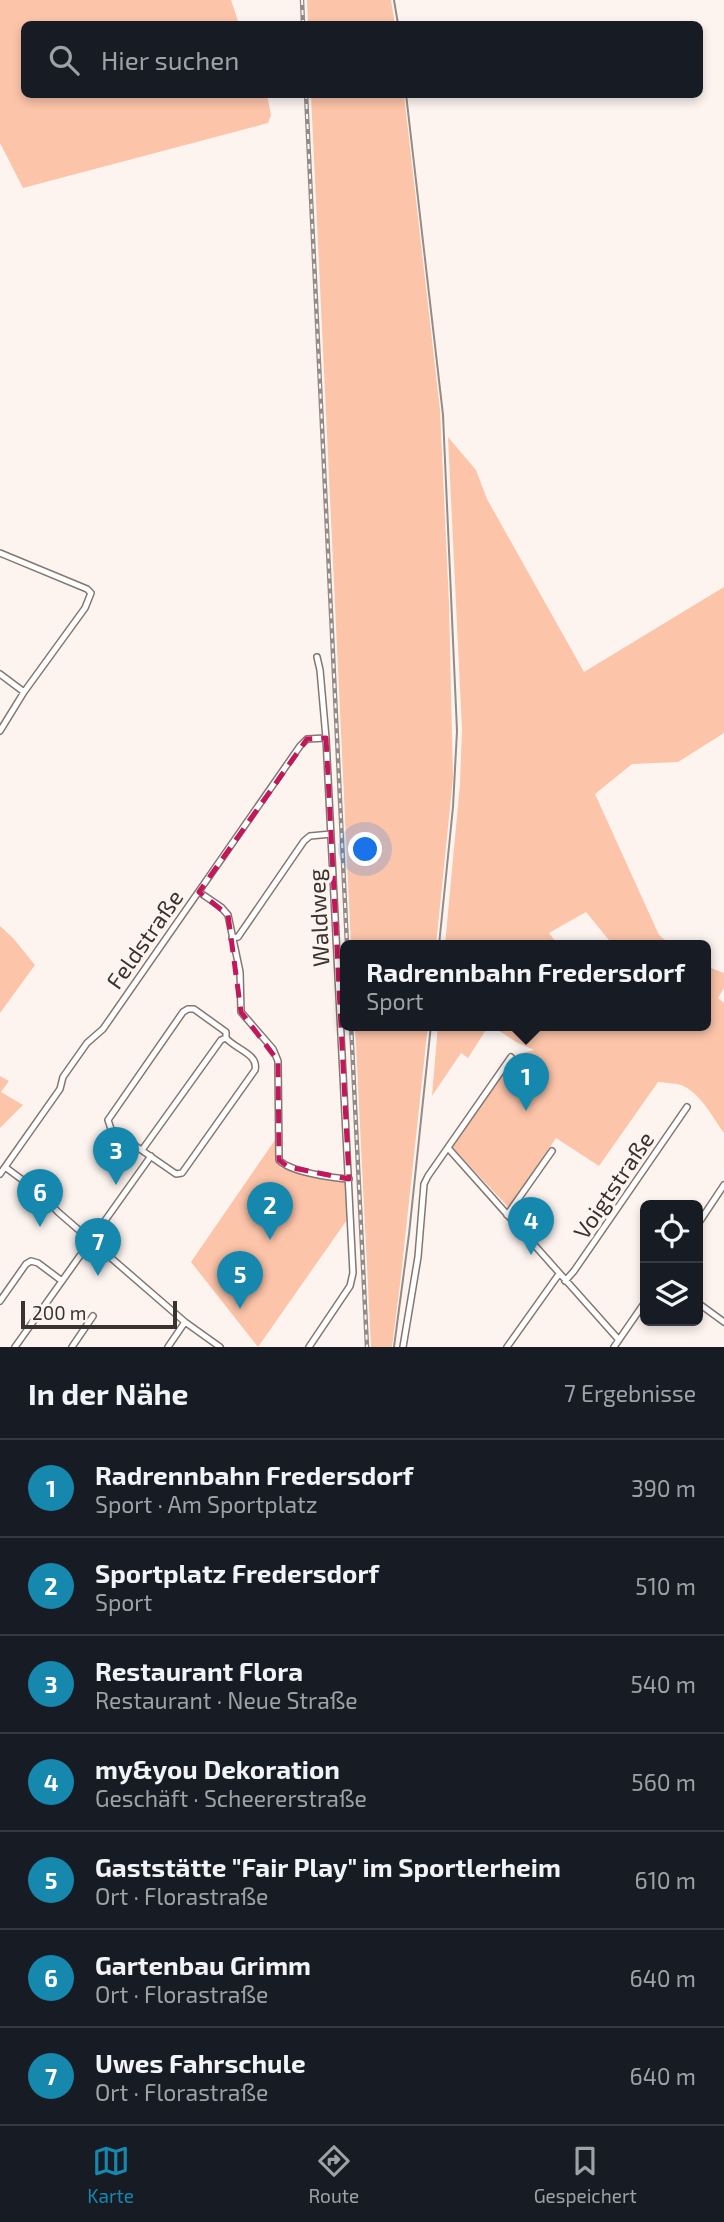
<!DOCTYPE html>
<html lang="de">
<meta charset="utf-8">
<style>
:root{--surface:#171b24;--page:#20242c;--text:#f1f3f6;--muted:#9ea1a6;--line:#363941;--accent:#1687ad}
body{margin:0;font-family:"Exo 2",sans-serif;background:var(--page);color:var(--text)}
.controls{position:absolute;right:21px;bottom:21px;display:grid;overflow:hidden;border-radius:10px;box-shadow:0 4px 10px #0003}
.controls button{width:63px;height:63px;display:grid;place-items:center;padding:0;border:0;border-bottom:2px solid var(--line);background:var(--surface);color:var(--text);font:35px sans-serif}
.scale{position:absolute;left:21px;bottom:18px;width:156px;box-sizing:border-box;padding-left:7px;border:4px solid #393330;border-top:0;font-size:19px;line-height:24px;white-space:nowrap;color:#393330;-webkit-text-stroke:5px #fdf4ef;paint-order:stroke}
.you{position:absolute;left:366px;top:850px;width:24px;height:24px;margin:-18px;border:5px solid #fff;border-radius:50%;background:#1a73e8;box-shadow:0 0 0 10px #1a73e833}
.badge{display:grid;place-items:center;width:46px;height:46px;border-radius:50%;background:var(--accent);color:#fff;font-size:23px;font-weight:700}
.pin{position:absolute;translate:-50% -58px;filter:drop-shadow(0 2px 4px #0008)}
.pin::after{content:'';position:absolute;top:37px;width:24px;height:21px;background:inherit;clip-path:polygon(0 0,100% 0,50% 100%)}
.popup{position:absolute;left:340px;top:940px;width:371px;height:91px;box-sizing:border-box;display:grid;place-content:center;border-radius:10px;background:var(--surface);filter:drop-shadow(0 2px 5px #0005);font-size:23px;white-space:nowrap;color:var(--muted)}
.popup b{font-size:26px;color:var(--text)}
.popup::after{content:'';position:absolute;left:50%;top:100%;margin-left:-14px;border:14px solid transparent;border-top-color:var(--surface)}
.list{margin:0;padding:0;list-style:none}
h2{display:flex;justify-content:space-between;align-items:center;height:91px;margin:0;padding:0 28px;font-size:30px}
h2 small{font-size:23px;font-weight:400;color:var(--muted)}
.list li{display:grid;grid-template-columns:46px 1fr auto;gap:21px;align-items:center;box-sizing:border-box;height:98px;padding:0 28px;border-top:2px solid var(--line)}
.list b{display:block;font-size:26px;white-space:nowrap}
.list p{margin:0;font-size:23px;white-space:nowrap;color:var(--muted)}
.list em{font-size:23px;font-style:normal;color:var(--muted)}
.icon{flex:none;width:38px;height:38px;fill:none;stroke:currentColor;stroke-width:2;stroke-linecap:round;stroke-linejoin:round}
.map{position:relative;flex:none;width:724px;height:1347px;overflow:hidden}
.search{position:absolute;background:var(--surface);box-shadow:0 4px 10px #0003;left:21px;right:21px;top:21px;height:77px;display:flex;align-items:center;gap:18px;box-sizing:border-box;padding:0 24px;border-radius:10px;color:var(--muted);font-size:26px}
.sheet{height:777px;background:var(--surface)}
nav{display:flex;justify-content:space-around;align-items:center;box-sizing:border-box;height:98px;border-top:2px solid var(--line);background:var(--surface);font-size:19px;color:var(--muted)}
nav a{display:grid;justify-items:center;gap:4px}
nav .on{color:var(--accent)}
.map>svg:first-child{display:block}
</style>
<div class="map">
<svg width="724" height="1347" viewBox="0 0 724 1347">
<rect width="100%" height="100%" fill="#fdf4ef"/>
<path fill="#fcc4a9" d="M 0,0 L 231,0 L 239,24 L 24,24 L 24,94 L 267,95 L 271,115 L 268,123 L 23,188 L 0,143 Z
M 307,0 L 391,0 L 395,24 L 308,24 Z
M 311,95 L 404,95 L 440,410 L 449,604 L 453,778 L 436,945 L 351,945 Z
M 448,437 L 476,470 L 487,499 L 584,672 L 724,587 L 724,733 L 678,762 L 632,764 L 595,794 L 659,935 L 671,945 L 613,945 L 586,912 L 549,933 L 558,945 L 445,945 L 460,784 L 462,729 Z
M 0,926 L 13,938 L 35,965 L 0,1013 Z
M 706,966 L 724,973 L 724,988 L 718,998 L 724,1003 L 724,1133 C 713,1118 700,1092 681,1085 C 674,1083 665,1083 658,1082 L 599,1166 L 556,1138 L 509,1208 L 452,1147 L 518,1054 L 534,1050 L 516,1042 L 490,1025 L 706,1025 Z
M 355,1025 L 428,1025 L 401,1276 L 392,1347 L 371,1347 Z
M 438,1025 L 489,1025 L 468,1058 L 461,1053 L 432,1096 Z
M 0,1076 L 9,1081 L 1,1092 L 23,1105 L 0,1128 Z
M 275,1140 L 276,1158 L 281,1168 L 348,1180 L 349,1217 L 258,1347 L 191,1262 Z"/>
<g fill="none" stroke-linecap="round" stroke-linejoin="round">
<g stroke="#857770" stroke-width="8">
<path id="street" d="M 0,553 L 87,589 L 91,593 L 85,608 L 24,692 L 0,731
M 0,674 L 24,692
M 199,892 L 221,907 L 228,915 L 240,972 L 241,1012 L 273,1049 L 278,1061 L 279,1160 C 290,1172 332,1178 349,1179
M 232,938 L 238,937 L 304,841 L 310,836 L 331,834
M 448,1148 L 619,1340
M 142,1150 L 221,1040 L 226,1038 L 226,1032 L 194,1009 L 188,1009 L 183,1012 L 108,1120 L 111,1129 L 176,1174 L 182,1173 L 255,1070 C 259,1054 235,1049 226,1038
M 5,1167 L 40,1193 L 58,1212 L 185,1322 L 220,1347
M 0,1174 L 60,1089 L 63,1077 L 87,1043 L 103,1029 L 300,746 L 307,739 L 326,738
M 507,1215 L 552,1151
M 698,1224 L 724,1185
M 565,1281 L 574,1271 L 687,1107
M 0,1301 L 26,1264 L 31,1261 L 38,1263 L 62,1281
M 698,1303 L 724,1322
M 15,1347 L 151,1156
M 72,1347 L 93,1316
M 168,1347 L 185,1322
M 309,1347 L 350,1286 L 353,1273 L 326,738 L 320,670 L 317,657
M 403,1347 L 418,1257 L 424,1184 L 428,1176 L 511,1057
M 507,1347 L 559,1274
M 614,1347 L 645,1302"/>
</g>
<use href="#street" stroke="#fff" stroke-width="5"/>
<path stroke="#928b87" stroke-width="2" d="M 394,0 L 398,24
M 406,94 L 443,415 L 457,731 L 453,807 L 439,945
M 394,1347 L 409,1234 L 431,1025"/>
<g stroke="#928b87" stroke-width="4.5">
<path id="rail" d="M 302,0 L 303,24
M 306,94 L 347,945
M 351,1025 L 367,1347"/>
</g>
<use href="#rail" stroke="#fdf4ef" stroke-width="2" stroke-dasharray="5" stroke-linecap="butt"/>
</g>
<path fill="none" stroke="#c2185b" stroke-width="5" stroke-dasharray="14 9" stroke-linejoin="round" d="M 326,738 L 349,1179 L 288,1167 L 279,1160 L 278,1061 L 241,1012 L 228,915 L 199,892 L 307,739 Z"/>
<g text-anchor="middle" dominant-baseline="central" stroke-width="7" stroke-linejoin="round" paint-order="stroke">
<g font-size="23" fill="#393330" stroke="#fdf4ef">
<text transform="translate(318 918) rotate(-93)">Waldweg</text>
<text transform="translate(144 939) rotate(-55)">Feldstraße</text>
<text transform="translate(613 1185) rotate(-56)">Voigtstraße</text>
</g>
</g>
</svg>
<div class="controls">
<button><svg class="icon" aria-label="locate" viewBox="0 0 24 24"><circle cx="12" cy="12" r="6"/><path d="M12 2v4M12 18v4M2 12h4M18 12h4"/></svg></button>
<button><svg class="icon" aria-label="layers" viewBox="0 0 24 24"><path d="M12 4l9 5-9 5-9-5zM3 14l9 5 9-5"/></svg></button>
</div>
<div class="scale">200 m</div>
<div class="you"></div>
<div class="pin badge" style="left:526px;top:1111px">1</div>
<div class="popup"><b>Radrennbahn Fredersdorf</b>Sport</div>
<div class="pin badge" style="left:270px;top:1240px">2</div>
<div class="pin badge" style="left:116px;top:1185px">3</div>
<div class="pin badge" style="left:531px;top:1255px">4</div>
<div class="pin badge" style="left:240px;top:1309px">5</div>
<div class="pin badge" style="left:40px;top:1227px">6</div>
<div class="pin badge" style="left:98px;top:1276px">7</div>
<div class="search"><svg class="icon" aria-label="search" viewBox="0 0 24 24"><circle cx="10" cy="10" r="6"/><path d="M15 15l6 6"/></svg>Hier suchen</div>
</div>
<section class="sheet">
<h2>In der Nähe<small>7 Ergebnisse</small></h2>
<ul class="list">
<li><span class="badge">1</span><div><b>Radrennbahn Fredersdorf</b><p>Sport · Am Sportplatz</p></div><em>390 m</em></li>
<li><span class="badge">2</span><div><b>Sportplatz Fredersdorf</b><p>Sport</p></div><em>510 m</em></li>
<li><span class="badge">3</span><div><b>Restaurant Flora</b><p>Restaurant · Neue Straße</p></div><em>540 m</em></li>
<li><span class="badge">4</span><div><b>my&amp;you Dekoration</b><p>Geschäft · Scheererstraße</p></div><em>560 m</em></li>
<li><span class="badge">5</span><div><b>Gaststätte &quot;Fair Play&quot; im Sportlerheim</b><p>Ort · Florastraße</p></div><em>610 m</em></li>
<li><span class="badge">6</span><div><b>Gartenbau Grimm</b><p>Ort · Florastraße</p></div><em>640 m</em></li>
<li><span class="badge">7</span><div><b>Uwes Fahrschule</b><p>Ort · Florastraße</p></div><em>640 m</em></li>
</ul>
</section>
<nav>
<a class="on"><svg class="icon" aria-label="map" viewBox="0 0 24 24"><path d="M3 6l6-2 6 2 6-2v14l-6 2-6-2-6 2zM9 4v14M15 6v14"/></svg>Karte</a>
<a><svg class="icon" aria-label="directions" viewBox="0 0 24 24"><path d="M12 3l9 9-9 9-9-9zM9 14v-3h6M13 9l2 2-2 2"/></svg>Route</a>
<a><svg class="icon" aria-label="saved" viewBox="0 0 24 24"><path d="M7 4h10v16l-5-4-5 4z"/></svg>Gespeichert</a>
</nav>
